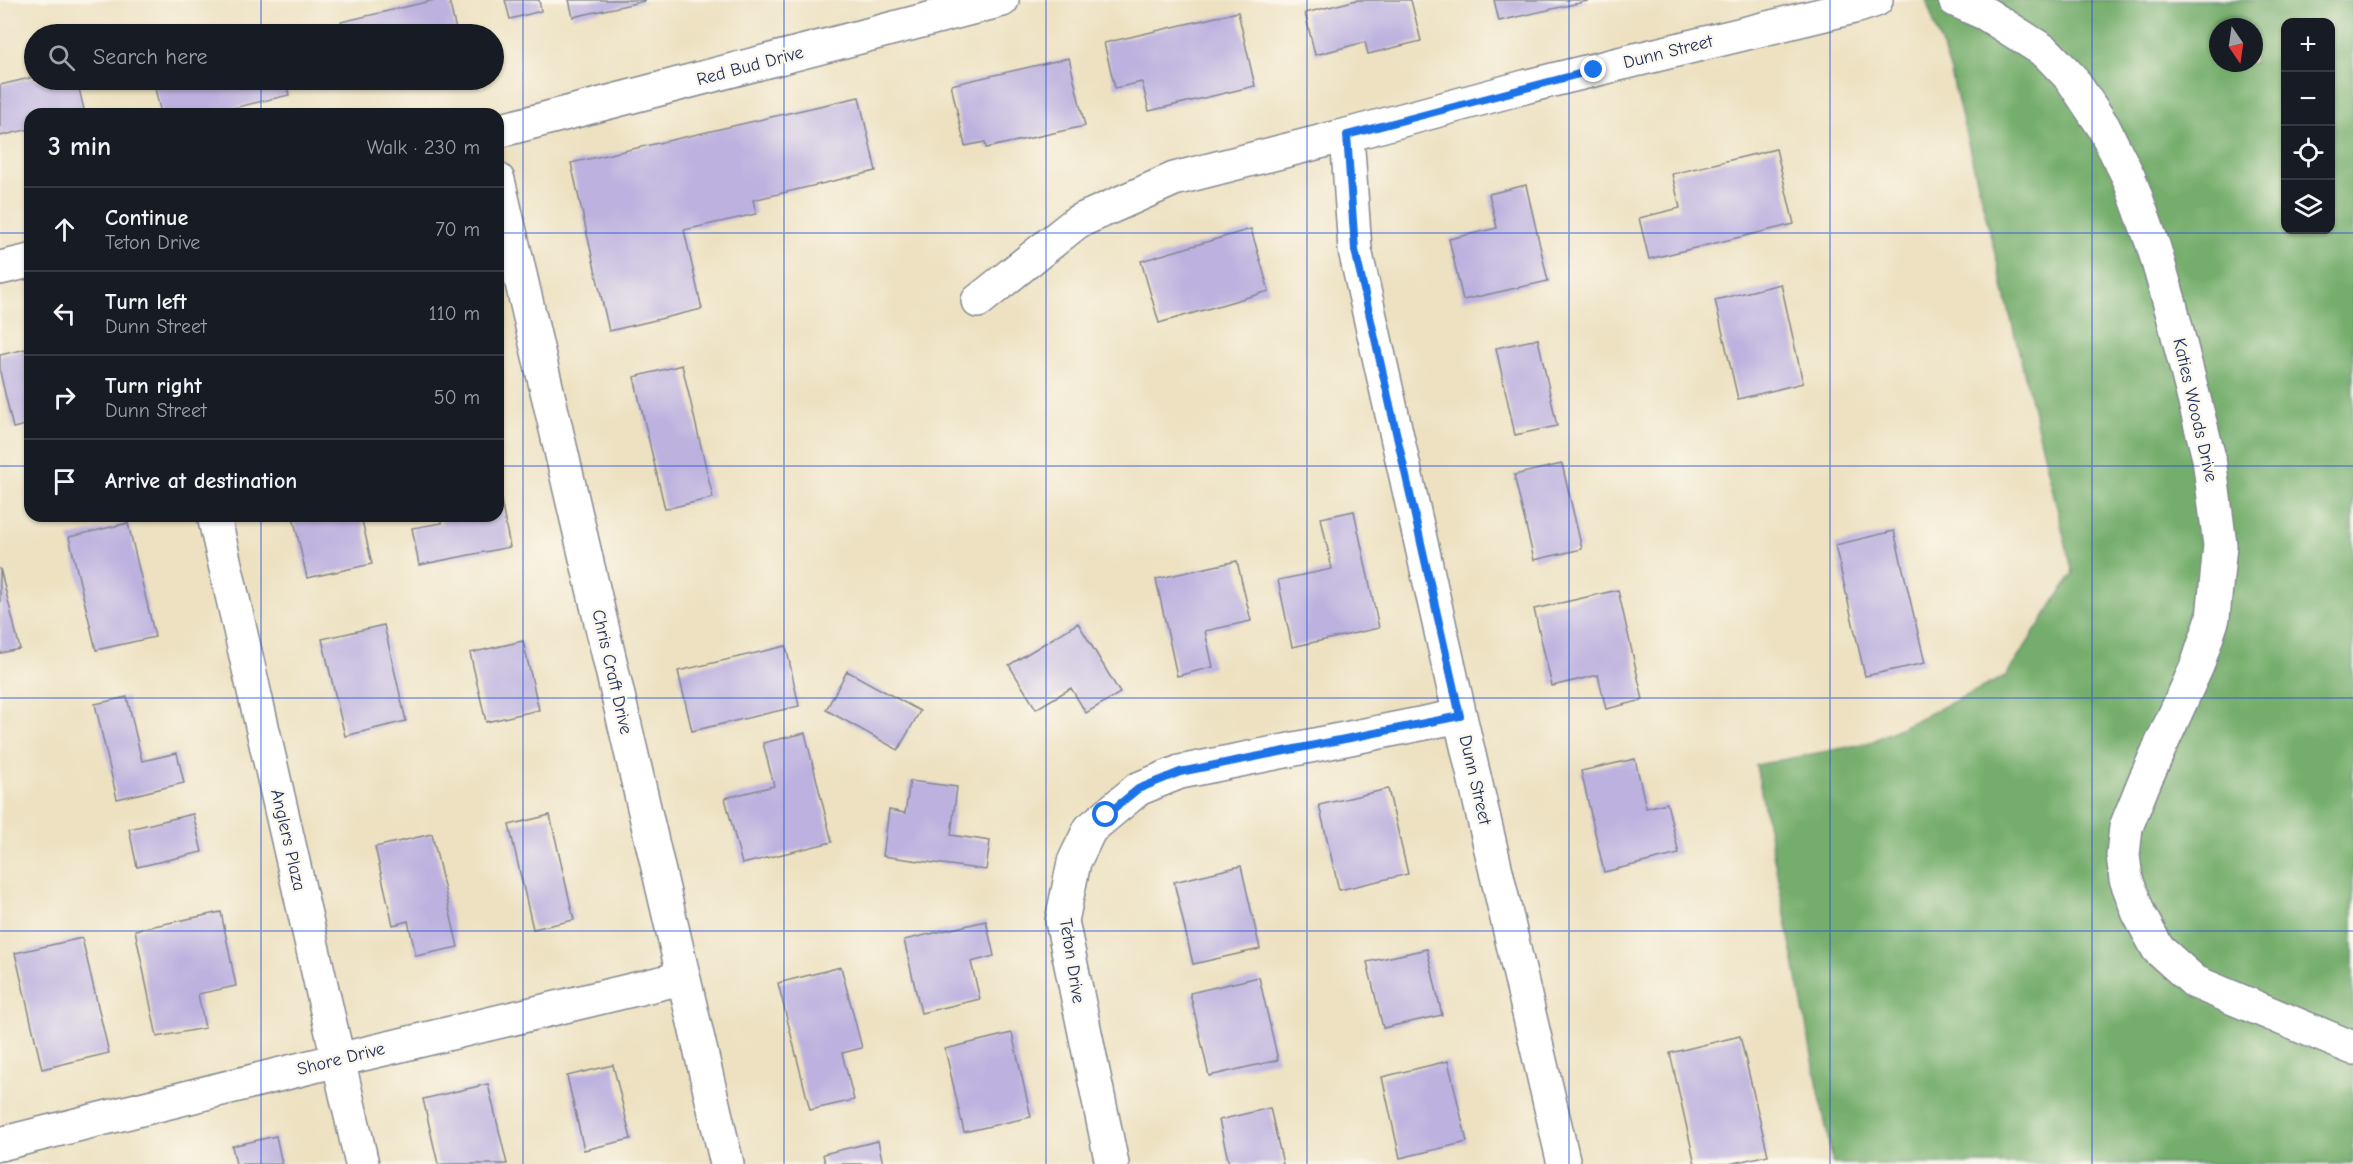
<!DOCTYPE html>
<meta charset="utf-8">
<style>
:root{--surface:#171b24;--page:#20242c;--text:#f1f3f6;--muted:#9ea1a6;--line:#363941}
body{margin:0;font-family:"Comic Neue",sans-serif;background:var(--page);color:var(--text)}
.controls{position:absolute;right:18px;top:18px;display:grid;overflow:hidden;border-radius:12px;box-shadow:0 2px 4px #0004}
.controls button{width:54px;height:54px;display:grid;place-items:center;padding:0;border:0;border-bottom:2px solid var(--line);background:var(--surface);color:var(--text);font:30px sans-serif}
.compass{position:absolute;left:2209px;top:18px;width:54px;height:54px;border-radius:50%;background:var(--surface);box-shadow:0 2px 4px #0004;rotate:167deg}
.stop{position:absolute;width:18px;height:18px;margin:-14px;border:4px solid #1a73e8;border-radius:50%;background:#fff}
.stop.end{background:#1a73e8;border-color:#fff;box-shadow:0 2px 6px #0008}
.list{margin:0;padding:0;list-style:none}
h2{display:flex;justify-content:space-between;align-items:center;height:78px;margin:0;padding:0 24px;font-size:26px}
h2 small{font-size:20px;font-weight:400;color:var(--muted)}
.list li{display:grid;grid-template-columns:39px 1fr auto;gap:18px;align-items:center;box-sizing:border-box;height:84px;padding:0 24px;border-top:2px solid var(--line)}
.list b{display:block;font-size:22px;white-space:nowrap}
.list p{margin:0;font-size:20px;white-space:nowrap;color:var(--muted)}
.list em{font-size:20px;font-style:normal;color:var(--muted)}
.icon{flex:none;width:33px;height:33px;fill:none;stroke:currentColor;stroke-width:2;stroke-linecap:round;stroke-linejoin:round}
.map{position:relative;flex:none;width:2353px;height:1164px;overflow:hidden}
.search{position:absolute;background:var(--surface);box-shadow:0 2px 4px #0004;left:24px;top:24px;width:480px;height:66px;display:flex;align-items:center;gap:15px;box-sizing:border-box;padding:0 21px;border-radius:33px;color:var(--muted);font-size:22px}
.panel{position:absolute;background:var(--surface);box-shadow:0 2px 4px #0004;left:24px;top:108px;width:480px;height:414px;border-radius:18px}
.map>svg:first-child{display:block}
</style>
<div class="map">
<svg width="2353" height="1164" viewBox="0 0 2353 1164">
<rect width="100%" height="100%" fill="#fbf7ec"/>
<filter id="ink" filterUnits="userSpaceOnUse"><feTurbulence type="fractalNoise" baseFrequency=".0167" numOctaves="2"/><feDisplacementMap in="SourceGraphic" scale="12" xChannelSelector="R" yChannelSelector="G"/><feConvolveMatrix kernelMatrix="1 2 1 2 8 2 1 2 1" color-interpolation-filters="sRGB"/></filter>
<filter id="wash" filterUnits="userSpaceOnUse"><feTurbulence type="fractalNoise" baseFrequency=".008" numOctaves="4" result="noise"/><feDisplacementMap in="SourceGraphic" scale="24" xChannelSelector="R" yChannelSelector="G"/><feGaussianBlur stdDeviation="1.35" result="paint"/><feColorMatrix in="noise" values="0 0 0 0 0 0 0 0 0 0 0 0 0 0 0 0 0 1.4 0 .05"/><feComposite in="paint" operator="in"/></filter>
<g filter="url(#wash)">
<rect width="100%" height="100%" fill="#ede1c1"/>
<path fill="#75ad6c" stroke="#486e65" stroke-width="1.5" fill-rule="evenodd" d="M 1926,0 L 2353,0 L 2353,1164 L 1833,1164 L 1756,765 L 1869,743 L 2006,676 L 2073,573 L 1950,69 ZM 2286,22 L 2330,22 L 2330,230 L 2286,230 ZM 2218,27 L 2254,27 L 2254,63 L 2218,63 Z"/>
<g id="blocks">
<path fill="#bdb2df" d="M 435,0 L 449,0 L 457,34 L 344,34 L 341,22 Z
M 505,0 L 539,0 L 541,11 L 510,19 Z
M 569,0 L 645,0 L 645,1 L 573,17 Z
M 1357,0 L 1411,0 L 1421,41 L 1368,54 L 1365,42 L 1315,55 L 1305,13 Z
M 1494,0 L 1588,0 L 1588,1 L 1499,21 Z
M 1238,12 L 1255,86 L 1149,111 L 1142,82 L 1115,88 L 1104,43 Z
M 1069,58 L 1085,126 L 986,148 L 985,142 L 965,146 L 951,85 Z
M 34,77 L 34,80 L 77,80 L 85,114 L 30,114 L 30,129 L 0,136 L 0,85 Z
M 153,80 L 285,80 L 289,95 L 208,114 L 161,114 Z
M 859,97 L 876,171 L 753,200 L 756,214 L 684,230 L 702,309 L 609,331 L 571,163 Z
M 1776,149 L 1794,224 L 1649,259 L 1639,218 L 1680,208 L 1672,174 Z
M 1526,185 L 1548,281 L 1463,300 L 1449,239 L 1497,228 L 1489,194 Z
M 1251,229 L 1269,291 L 1159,323 L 1141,261 Z
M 1781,284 L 1803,383 L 1738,399 L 1715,300 Z
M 1538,339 L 1557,426 L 1515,435 L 1496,348 Z
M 30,348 L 30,424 L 13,428 L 0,372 L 0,355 Z
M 682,365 L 713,498 L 665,509 L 634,377 Z
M 1562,464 L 1582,549 L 1534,560 L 1514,475 Z
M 499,490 L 510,547 L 419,565 L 412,528 L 442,523 L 441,516 L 498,516 Z
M 1354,511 L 1379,628 L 1292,647 L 1278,580 L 1332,569 L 1321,518 Z
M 293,516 L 361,516 L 372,564 L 307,578 Z
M 128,523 L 155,637 L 96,650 L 69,537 Z
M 1894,531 L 1925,663 L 1865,676 L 1835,545 Z
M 1237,561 L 1251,621 L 1205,631 L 1213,667 L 1177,676 L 1156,579 Z
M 0,568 L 20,649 L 0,653 Z
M 1618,590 L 1643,700 L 1606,709 L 1598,675 L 1552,686 L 1534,609 Z
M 1078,623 L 1120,693 L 1086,713 L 1071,688 L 1036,709 L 1009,665 Z
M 384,625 L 406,721 L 345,736 L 322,639 Z
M 523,641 L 539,710 L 486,722 L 470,653 Z
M 786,646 L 799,706 L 692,731 L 678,671 Z
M 847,671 L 920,711 L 898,750 L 826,710 Z
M 127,697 L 142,761 L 177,753 L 184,783 L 117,799 L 95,704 Z
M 805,733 L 832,842 L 742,864 L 725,798 L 774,786 L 763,743 Z
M 1635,759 L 1646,808 L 1667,803 L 1679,854 L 1604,872 L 1581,771 Z
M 910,781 L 957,787 L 951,835 L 990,841 L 986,870 L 883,856 L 889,810 L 905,813 Z
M 1388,789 L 1408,874 L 1339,890 L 1319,805 Z
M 193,814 L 202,852 L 137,867 L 129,829 Z
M 550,815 L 574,920 L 533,929 L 509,825 Z
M 432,834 L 458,947 L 416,956 L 408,921 L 393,925 L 375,847 Z
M 1241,866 L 1260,949 L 1193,964 L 1174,882 Z
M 221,912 L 236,986 L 198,994 L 205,1028 L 157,1037 L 135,930 Z
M 986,921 L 994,956 L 971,962 L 980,999 L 921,1013 L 904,940 Z
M 82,938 L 109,1053 L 42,1069 L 15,953 Z
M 1427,949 L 1442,1015 L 1383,1028 L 1367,962 Z
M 841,967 L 862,1048 L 842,1053 L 854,1100 L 810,1110 L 778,983 Z
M 1259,977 L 1278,1060 L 1209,1076 L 1190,993 Z
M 1012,1033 L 1031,1117 L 964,1132 L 945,1049 Z
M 1740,1036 L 1768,1155 L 1729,1164 L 1695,1164 L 1670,1053 Z
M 1448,1061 L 1467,1142 L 1400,1158 L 1382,1077 Z
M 613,1065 L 631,1139 L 584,1150 L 567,1076 Z
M 488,1084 L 507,1164 L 438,1164 L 423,1099 Z
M 1270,1108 L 1283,1164 L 1229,1164 L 1219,1120 Z
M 276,1136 L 282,1164 L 236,1164 L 232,1146 Z
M 878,1141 L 883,1164 L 825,1164 L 823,1154 Z"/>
</g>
</g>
<g filter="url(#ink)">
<use href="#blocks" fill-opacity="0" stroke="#848890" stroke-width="1.5"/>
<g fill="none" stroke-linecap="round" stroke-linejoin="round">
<g stroke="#848890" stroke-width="36">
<path id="minor" d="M 1955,0 L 1986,14 L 2046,52 L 2071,78 L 2103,126 L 2129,178 L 2154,248 L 2170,304 L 2209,458 L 2220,545 L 2213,618 L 2197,666 L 2145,780 L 2126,827 L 2123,855 L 2126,879 L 2139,914 L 2158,949 L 2195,982 L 2353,1048
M 498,131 L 1002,0
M 498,180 L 727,1164
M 0,268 L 30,261
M 978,301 L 1077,222 L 1174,179 L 1347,135
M 214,516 L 362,1164
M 0,1144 L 338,1060 L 682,978
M 1112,1164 L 1062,921 L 1074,862 L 1090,829 L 1138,789 L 1180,772 L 1460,716
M 1564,1164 L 1460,716 L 1355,250 L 1347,135 L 1528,86 L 1858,6 L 1876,0"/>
</g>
<use href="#minor" stroke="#fff" stroke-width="33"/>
</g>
</g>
<g fill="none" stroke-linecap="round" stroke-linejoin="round" filter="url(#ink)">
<path stroke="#1a73e8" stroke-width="8" d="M 1106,815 L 1138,789 L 1180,772 L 1460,716 L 1355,250 L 1347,135 L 1594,70"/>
</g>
<path fill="none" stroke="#1d4ed8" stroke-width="1.5" stroke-opacity="0.55" d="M 261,0 L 261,34M 523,0 L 523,1164M 784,0 L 784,1164M 1046,0 L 1046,1164M 1307,0 L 1307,1164M 1569,0 L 1569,1164M 1830,0 L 1830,1164M 2092,0 L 2092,1164M 261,80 L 261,114M 0,233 L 30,233M 498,233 L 2353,233M 0,466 L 30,466M 498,466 L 2353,466M 261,516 L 261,1164M 0,698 L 2353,698M 0,931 L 2353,931"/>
<g text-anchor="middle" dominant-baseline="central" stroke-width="5" stroke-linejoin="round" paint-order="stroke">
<g font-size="18" fill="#1b2f5e" stroke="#fbf7ec">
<text transform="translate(1668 52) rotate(-14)">Dunn Street</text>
<text transform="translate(750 66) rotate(-15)">Red Bud Drive</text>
<text transform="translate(2195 410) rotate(77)">Katies Woods Drive</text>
<text transform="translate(612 672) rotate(77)">Chris Craft Drive</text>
<text transform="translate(1475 780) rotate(77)">Dunn Street</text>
<text transform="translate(288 840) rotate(77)">Anglers Plaza</text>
<text transform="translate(1072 961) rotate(81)">Teton Drive</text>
<text transform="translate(341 1059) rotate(-14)">Shore Drive</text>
</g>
</g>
</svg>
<div class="controls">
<button>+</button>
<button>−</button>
<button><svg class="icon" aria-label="locate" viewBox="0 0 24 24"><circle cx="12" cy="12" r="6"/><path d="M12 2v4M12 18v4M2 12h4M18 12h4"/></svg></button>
<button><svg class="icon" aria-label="layers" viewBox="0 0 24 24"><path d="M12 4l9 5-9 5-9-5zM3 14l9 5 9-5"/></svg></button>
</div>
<svg class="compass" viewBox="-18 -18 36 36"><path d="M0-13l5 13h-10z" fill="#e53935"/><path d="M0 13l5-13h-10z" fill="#9ea1a6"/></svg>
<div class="stop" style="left:1106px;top:815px"></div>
<div class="stop end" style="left:1594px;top:70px"></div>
<div class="search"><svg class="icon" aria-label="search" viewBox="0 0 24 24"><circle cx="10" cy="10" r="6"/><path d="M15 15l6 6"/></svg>Search here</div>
<section class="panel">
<h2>3 min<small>Walk · 230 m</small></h2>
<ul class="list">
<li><svg class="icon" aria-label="ahead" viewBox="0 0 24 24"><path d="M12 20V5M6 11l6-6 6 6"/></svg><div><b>Continue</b><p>Teton Drive</p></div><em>70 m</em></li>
<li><svg class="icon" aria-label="left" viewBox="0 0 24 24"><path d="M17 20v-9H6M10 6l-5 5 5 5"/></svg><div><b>Turn left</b><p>Dunn Street</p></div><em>110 m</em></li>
<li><svg class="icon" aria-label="right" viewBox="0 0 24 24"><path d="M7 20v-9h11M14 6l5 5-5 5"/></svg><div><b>Turn right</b><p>Dunn Street</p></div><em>50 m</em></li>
<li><svg class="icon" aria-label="arrive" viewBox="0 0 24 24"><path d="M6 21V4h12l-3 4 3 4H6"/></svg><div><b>Arrive at destination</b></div></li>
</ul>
</section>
</div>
